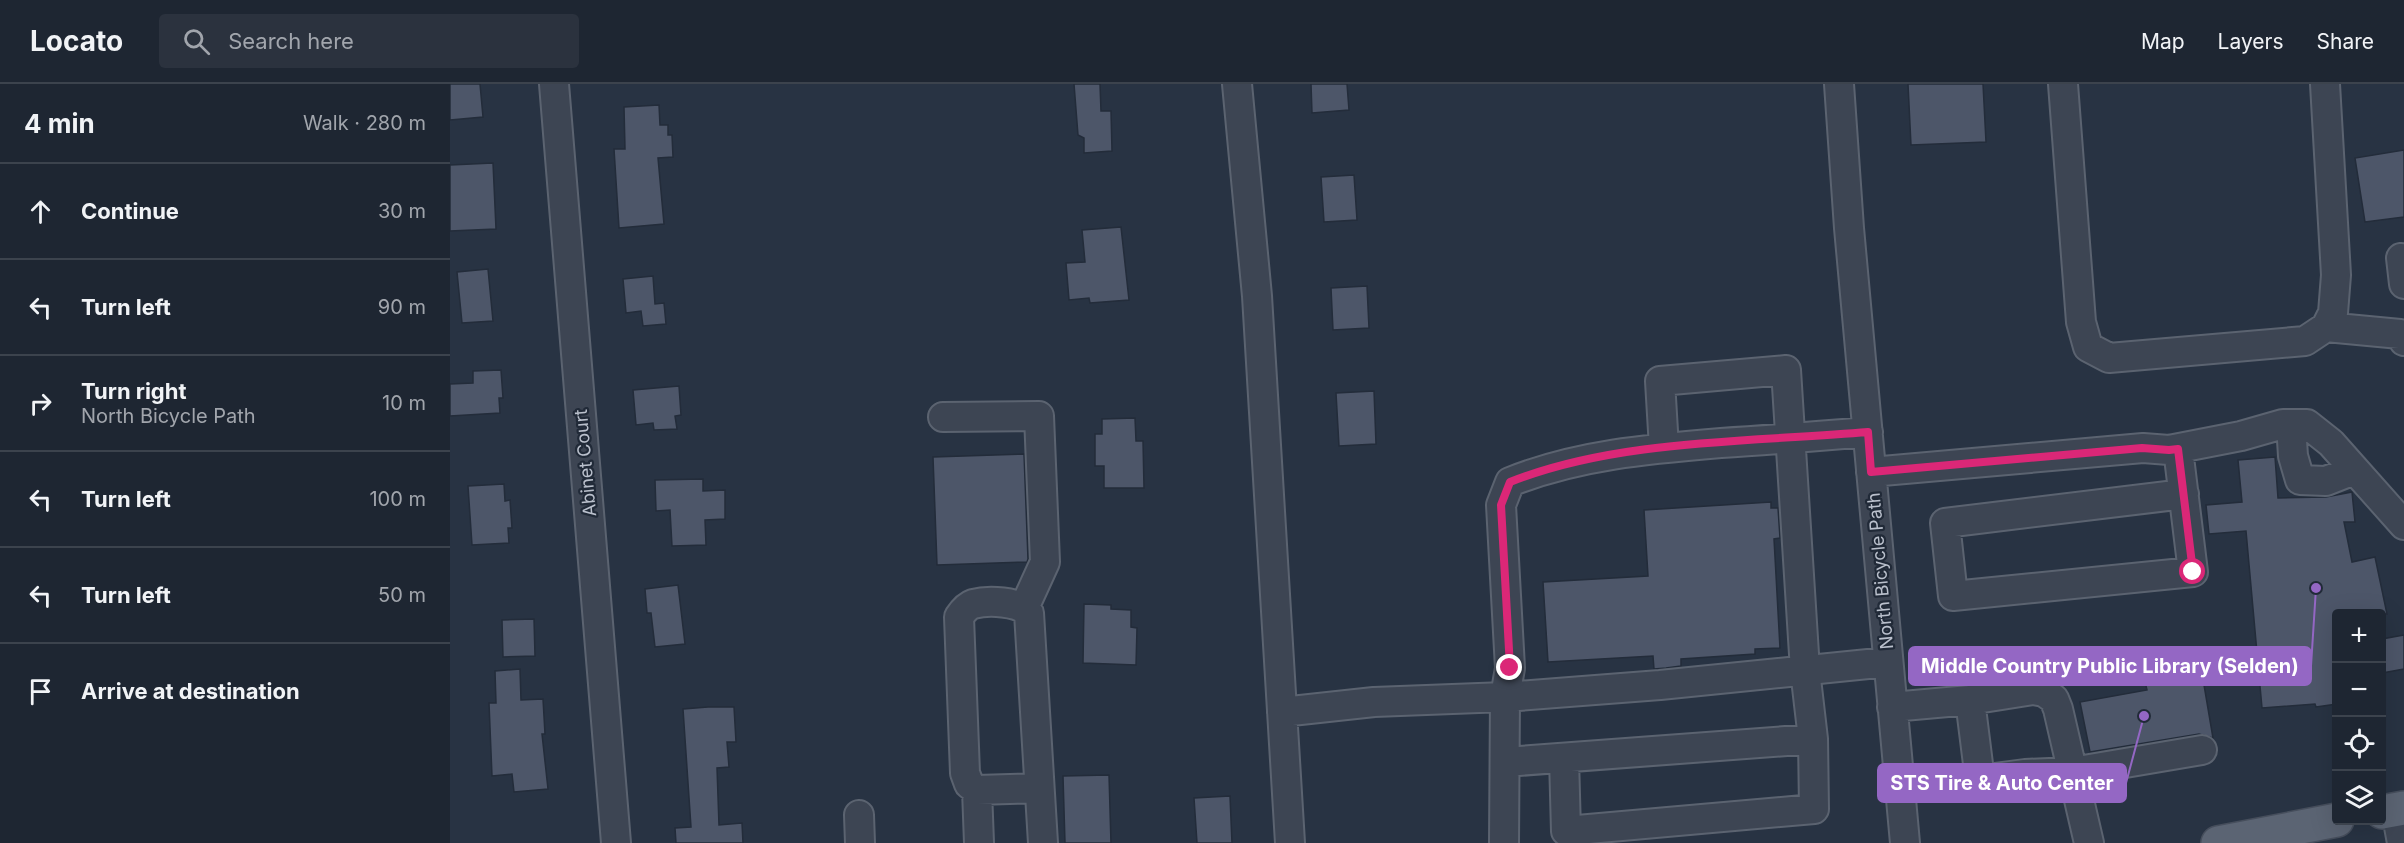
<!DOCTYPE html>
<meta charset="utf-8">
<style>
:root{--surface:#1e2632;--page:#2b323e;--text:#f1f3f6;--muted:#a1a5ac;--line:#3c434d}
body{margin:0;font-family:Inter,sans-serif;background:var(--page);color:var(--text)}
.controls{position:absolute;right:18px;bottom:18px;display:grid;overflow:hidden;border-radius:6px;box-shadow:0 6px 24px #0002}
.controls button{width:54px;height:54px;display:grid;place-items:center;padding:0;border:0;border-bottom:2px solid var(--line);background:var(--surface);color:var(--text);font:30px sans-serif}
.stop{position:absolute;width:18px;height:18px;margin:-14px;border:4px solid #db2777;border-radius:50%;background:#fff}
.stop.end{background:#db2777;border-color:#fff;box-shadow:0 2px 6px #0008}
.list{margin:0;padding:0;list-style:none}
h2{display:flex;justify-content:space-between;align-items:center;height:78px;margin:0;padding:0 24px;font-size:26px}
h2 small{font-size:20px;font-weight:400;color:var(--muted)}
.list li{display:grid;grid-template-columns:39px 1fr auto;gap:18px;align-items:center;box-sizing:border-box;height:96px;padding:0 24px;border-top:2px solid var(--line)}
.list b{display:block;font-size:22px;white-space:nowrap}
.list p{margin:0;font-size:20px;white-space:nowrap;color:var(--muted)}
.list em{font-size:20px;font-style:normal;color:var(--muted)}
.icon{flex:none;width:33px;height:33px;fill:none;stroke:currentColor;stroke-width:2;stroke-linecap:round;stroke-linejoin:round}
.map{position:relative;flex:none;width:1954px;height:759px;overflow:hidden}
header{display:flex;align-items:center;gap:36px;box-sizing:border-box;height:84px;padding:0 30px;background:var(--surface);border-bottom:2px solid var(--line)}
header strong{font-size:28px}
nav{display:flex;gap:33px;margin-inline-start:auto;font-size:21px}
.search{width:420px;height:54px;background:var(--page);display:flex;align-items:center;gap:15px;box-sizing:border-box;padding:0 21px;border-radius:6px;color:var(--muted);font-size:22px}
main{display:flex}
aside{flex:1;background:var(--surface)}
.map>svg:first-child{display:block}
</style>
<header>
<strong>Locato</strong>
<div class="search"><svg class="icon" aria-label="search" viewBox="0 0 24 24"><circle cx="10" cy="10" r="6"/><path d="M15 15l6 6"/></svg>Search here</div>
<nav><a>Map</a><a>Layers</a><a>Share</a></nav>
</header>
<main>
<aside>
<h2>4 min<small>Walk · 280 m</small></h2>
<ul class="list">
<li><svg class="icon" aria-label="ahead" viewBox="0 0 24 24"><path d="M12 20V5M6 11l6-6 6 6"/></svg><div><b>Continue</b></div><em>30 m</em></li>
<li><svg class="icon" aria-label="left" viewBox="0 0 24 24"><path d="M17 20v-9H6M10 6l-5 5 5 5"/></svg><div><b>Turn left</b></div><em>90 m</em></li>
<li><svg class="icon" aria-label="right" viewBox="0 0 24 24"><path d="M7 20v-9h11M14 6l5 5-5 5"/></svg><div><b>Turn right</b><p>North Bicycle Path</p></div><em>10 m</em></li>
<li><svg class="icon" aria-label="left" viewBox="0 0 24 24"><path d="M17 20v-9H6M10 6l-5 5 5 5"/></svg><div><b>Turn left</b></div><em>100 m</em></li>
<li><svg class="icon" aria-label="left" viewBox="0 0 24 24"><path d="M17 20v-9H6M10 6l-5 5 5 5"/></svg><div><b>Turn left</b></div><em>50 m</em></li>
<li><svg class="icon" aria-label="arrive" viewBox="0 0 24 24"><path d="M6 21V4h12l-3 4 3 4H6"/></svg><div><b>Arrive at destination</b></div></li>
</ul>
</aside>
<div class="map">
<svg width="1954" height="759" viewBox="0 0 1954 759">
<rect width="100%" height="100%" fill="#283343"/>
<path fill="#4d5669" stroke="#232c3a" stroke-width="1.5" d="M 0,0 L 30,0 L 33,33 L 0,36 Z
M 624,0 L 650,0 L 651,27 L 661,27 L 662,67 L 634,69 L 634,54 L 628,51 Z
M 861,0 L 897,0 L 899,26 L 862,29 Z
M 1458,0 L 1533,0 L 1536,58 L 1461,61 Z
M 209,21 L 210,41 L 218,41 L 218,51 L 222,51 L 223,73 L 208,74 L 214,140 L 169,144 L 164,65 L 175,65 L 174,23 Z
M 1954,66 L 1954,133 L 1915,138 L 1905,74 Z
M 43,79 L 46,145 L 0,147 L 0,81 Z
M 904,91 L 907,136 L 874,138 L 871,93 Z
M 671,143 L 679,216 L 640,219 L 639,214 L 619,216 L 616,179 L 635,178 L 632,146 Z
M 38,185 L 43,237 L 12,239 L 7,188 Z
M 203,192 L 205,220 L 214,219 L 216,240 L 193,242 L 191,227 L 176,229 L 173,195 Z
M 917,202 L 919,244 L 883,246 L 881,204 Z
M 51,286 L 53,314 L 49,314 L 50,329 L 0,332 L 0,300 L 23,299 L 23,287 Z
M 229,302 L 231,331 L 225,332 L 227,345 L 204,346 L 203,339 L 186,341 L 183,306 Z
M 924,307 L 926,360 L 889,362 L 886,309 Z
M 685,334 L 686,357 L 693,357 L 694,404 L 654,404 L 654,382 L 645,382 L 645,350 L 652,350 L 652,335 Z
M 574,370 L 578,475 L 577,478 L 487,481 L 483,373 Z
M 1825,373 L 1828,414 L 1876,413 L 1902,408 L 1905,438 L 1894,438 L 1902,478 L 1925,473 L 1937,530 L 1887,530 L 1887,620 L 1866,623 L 1865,620 L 1812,624 L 1796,447 L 1759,450 L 1756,421 L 1792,418 L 1788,376 Z
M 253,395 L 253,407 L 275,406 L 275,435 L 255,436 L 256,461 L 222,462 L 220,426 L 206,427 L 205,396 Z
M 54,400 L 55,417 L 60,416 L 62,444 L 58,444 L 59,459 L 22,461 L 18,402 Z
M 1321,418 L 1321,424 L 1328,424 L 1330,454 L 1324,455 L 1330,564 L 1305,565 L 1305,570 L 1231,575 L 1231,582 L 1216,584 L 1204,585 L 1203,572 L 1098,578 L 1093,498 L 1198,492 L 1194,426 Z
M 228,501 L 235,560 L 205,563 L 201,529 L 197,529 L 195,505 Z
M 634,520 L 661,521 L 661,525 L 681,526 L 681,543 L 687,544 L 686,581 L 633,579 Z
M 84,535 L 85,572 L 53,573 L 52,536 Z
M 1954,551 L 1954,585 L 1932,589 L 1932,555 Z
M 70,585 L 71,616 L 93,615 L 95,650 L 92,650 L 98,705 L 64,708 L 62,690 L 42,692 L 39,619 L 46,619 L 45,587 Z
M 1741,585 L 1743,597 L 1753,595 L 1763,654 L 1749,650 L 1640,668 L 1630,618 L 1697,606 L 1694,594 Z
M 258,623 L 284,623 L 286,658 L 277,658 L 279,683 L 267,684 L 269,741 L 292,739 L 293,759 L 226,759 L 225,744 L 241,743 L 233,625 Z
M 659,691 L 661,759 L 615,759 L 613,692 Z
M 780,712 L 782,759 L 747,759 L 744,714 Z"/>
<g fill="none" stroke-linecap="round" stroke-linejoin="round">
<g stroke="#5b6370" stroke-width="32">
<path id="minor" d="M 104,0 L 166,759
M 787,0 L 807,212 L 840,759
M 1389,0 L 1399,144 L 1455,759
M 1613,0 L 1631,238 L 1638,263 L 1659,274 L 1855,257 L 1876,243 L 1883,229 L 1886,191 L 1875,0
M 1951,174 L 1954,200
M 1876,243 L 1950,250 L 1954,257
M 493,333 L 589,332 L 595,478 L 574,524
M 1841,340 L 1843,372 L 1850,396 L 1876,397 L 1904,386
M 1418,348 C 1369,352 1320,356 1271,359 C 1199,365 1127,371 1060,398 L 1051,421 L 1060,584 L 1055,613 L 1210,601 L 1438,578
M 1214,364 L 1210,297 L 1336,286 L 1355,586 L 1363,655
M 1728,365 L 1743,488 L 1503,512 L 1495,439 L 1734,410
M 1421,388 L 1693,364 L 1719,366 L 1791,352 L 1833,340 L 1857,340 L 1881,359 L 1954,441
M 1520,616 L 1530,696 L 1575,690 L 1622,688 L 1752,666
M 1442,623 L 1520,616 L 1583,606 L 1594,608 L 1604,615 L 1608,625 L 1639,759
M 832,628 L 924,618 L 1055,613 L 1054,759
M 1055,678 L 1363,655 L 1364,725 L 1116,747 L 1114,674
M 589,704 L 527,706 L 519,700 L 515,689 L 509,533 C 513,527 517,522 523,520 C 538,516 569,517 579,529 L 593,759
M 527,706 L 529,759
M 1946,726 L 1952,759
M 409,731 L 410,759"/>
</g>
<g stroke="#464e5c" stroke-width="36">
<path id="major" d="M 1932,728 L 1954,724
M 1768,759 L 1887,736"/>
</g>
<use href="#minor" stroke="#3d4553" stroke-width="28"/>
<use href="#major" stroke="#5b6473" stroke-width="33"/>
</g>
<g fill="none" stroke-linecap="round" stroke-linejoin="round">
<path stroke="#db2777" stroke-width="8" d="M 1060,584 L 1051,421 L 1060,398 C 1167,355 1303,358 1418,348 L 1421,388 L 1692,364 L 1719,366 L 1728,365 L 1743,488"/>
</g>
<g text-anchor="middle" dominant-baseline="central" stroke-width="4.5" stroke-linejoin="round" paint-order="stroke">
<g font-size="18" fill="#bac0cc" stroke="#212a38">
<text transform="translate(135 379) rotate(-95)">Abinet Court</text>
<text transform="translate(1430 487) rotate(-95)">North Bicycle Path</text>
</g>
</g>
<path fill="none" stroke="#9467c4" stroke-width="2" d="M1866 504L1861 582M1694 632L1676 699"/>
<g fill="#9467c4" stroke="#212a38" stroke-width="2">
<circle cx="1866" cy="504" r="6"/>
<circle cx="1694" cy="632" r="6"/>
</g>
<g fill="#9467c4" stroke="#9467c4" stroke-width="2">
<rect x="1459" y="563" width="402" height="38" rx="6"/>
<rect x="1428" y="680" width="248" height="38" rx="6"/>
</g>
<g font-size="20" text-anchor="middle" font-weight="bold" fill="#fff">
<text x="1660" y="589">Middle Country Public Library (Selden)</text>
<text x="1552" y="706">STS Tire &amp; Auto Center</text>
</g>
</svg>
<div class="controls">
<button>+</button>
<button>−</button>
<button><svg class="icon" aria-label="locate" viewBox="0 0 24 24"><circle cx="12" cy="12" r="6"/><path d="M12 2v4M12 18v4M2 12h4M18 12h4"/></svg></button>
<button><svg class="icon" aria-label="layers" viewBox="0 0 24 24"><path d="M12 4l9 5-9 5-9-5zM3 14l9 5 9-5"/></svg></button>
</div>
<div class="stop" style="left:1743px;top:488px"></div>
<div class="stop end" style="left:1060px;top:584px"></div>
</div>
</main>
